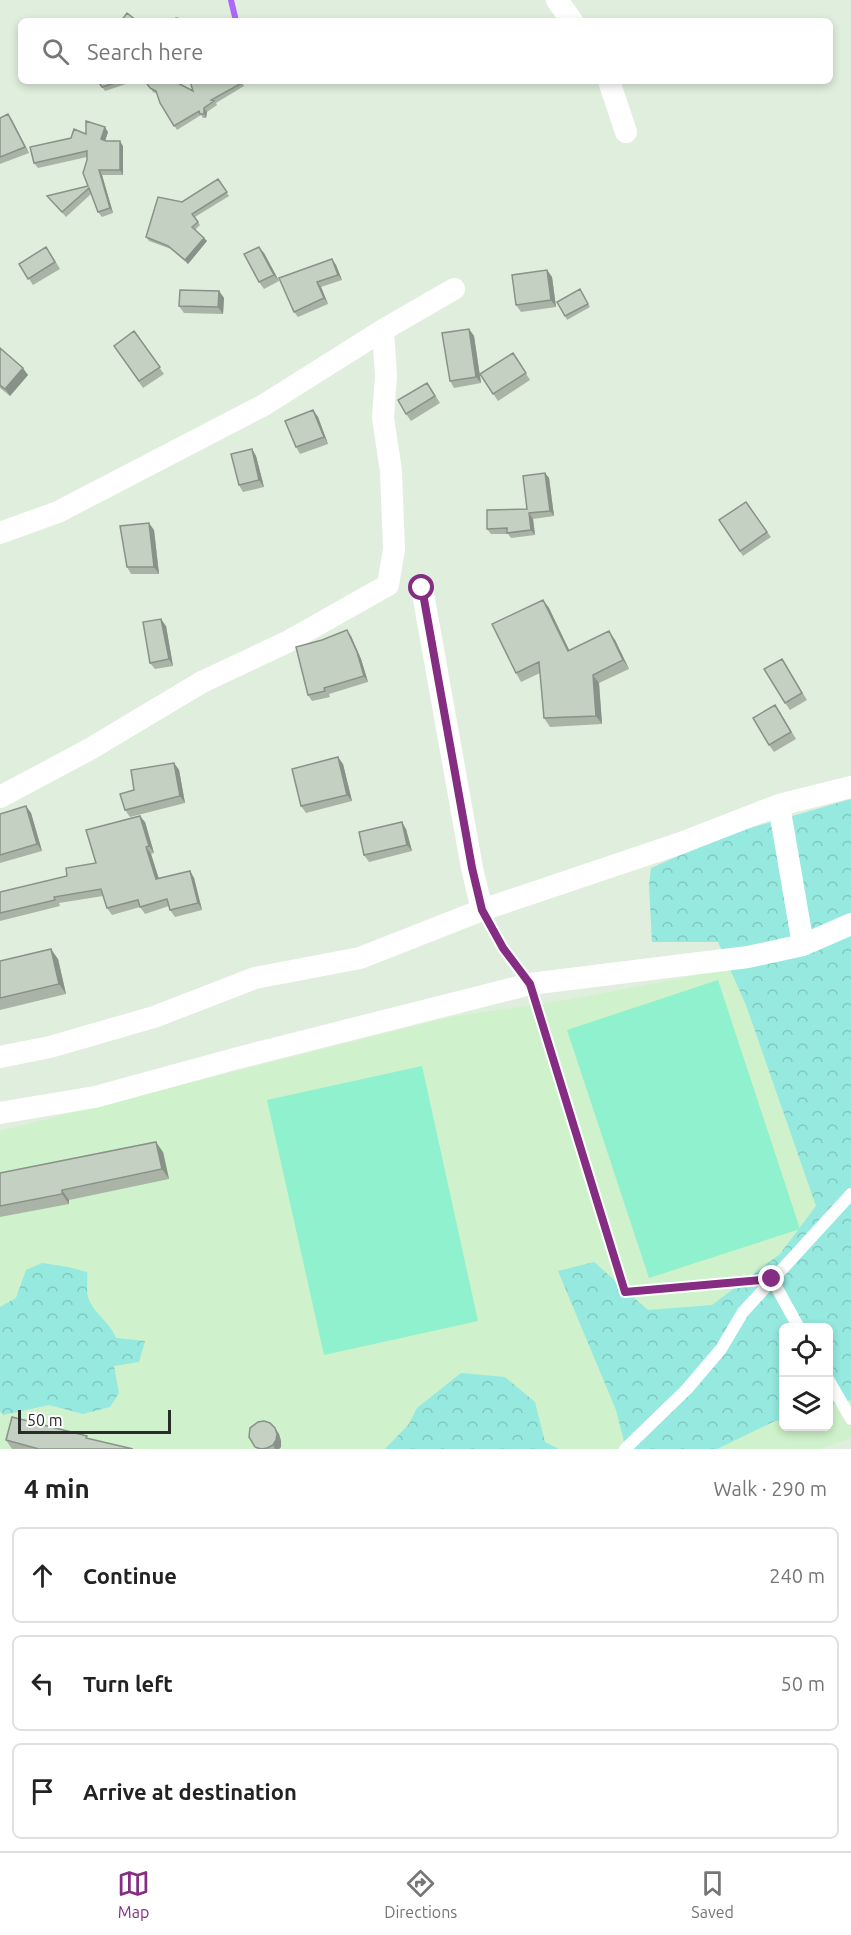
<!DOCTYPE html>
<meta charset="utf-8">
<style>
:root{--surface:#fff;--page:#f6f6f6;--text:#222;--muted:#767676;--line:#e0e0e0;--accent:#852c83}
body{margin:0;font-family:Ubuntu,sans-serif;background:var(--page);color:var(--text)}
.controls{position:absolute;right:18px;bottom:18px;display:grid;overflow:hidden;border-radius:9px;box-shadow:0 3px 9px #0003}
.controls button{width:54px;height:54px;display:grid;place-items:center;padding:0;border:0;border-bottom:2px solid var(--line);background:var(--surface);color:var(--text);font:30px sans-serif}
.scale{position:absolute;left:18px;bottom:15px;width:153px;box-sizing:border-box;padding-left:6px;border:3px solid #2b2b2b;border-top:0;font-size:16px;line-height:21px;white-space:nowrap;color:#2b2b2b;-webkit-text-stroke:4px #fff;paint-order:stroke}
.stop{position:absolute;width:18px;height:18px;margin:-14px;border:4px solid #852c83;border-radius:50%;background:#fff}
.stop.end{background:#852c83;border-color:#fff;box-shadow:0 2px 6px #0008}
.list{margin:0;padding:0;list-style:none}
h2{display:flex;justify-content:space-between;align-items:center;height:78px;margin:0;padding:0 24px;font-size:26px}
h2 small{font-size:20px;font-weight:400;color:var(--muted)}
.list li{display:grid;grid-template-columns:39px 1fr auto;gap:18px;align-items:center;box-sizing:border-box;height:96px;margin:0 12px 12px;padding:0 12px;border:2px solid var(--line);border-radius:9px}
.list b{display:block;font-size:22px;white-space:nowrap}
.list em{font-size:20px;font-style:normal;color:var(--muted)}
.icon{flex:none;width:33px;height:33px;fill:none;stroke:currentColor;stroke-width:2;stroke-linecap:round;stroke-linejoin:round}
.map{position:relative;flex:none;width:851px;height:1449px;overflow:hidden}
.search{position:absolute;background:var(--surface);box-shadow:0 3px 9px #0003;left:18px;right:18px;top:18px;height:66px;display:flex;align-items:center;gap:15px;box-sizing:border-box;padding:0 21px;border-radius:9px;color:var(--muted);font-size:22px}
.sheet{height:402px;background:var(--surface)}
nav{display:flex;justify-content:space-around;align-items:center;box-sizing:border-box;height:84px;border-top:2px solid var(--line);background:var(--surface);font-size:16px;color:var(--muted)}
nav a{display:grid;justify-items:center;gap:3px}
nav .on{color:var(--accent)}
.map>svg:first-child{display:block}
</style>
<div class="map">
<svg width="851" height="1449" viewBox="0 0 851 1449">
<defs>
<pattern id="forest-crowns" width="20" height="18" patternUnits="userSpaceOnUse" patternTransform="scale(1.5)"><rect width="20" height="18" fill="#95e9df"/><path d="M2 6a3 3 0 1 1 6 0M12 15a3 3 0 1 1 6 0" fill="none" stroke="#81c8c0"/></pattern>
</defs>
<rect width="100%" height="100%" fill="#e0eedd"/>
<path fill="#cff1cb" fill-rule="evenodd" d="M 851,944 L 851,1438 L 820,1449 L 0,1449 L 0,1131 L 451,1017 L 560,1001 L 679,979 L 722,969 ZM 784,1328 L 828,1328 L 828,1426 L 784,1426 Z"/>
<path fill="url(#forest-crowns)" d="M 851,799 L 851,1400 L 829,1406 L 828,1328 L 784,1328 L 783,1419 L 773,1422 L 717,1449 L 626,1449 L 616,1410 L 558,1271 L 594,1262 L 648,1310 L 712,1305 L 780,1254 L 816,1206 L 746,1005 L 718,942 L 652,942 L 649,885 L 651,868 L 726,835 Z
M 42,1263 L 68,1267 L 87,1272 C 88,1280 86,1290 88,1297 C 93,1313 110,1322 116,1338 L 145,1341 L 139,1362 L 114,1366 L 119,1393 L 110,1407 L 83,1414 L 49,1405 L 3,1415 L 0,1411 L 0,1307 L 16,1298 L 26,1270 Z
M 461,1373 L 505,1377 L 535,1402 L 545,1442 L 559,1449 L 385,1449 L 409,1424 L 417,1408 Z"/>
<path fill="#90f1ce" d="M 718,980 L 800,1229 L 649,1278 L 567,1030 Z
M 422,1066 L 478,1321 L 324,1355 L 267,1100 Z"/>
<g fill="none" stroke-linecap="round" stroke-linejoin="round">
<path stroke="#ad67f9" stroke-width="6" d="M 231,0 L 236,21"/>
<path stroke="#fff" stroke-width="12" d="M 482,910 L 503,948 L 530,984 L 625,1292 L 772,1279 L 799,1328
M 828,1379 L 851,1419
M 625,1449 L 687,1389 L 721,1349 L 743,1312 L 851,1194"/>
<path stroke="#fff" stroke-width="22" d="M 557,0 L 572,21
M 609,81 L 626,132
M 0,533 L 58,512 L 264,405 L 383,330 L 454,289
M 422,588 L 472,868 L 482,910
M 0,797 L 90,749 L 202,682 L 287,642 L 388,585 L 394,549 L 391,471 L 383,418 L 386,376 L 383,330
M 779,805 L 803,945
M 0,1057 L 50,1047 L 154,1017 L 255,978 L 360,958 L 482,910 L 681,843 L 779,805 L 851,787
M 0,1113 L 95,1097 L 234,1059 L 530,984 L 748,957 L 803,945 L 851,924"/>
</g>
<path fill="#a9b4a7" d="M 98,81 L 135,81 L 105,91 Z
M 145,81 L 193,91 L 241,81 L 244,86 L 216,103 L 217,105 L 207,112 L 206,118 L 203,118 L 201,115 L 177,130 L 160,103 L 157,94 L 153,92 Z
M 8,114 L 12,120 L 29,153 L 0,164 L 0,118 Z
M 108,132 L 105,141 L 123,146 L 123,175 L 102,175 L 113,213 L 102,217 L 98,212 L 91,194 L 66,217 L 47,196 L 88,186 L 87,157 L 38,168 L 34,163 L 86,134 Z
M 218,179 L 229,196 L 195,217 L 200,225 L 195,230 L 204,238 L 207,241 L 188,264 L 171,249 L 149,241 L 146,237 L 182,202 Z
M 264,253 L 279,281 L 264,289 L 259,282 Z
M 51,254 L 60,269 L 33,285 L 19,264 Z
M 332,259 L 336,265 L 342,280 L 321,287 L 328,304 L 298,317 L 294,312 Z
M 547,270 L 552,277 L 556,307 L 521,312 L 516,305 Z
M 580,289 L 590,307 L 567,320 L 565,316 Z
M 219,291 L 224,298 L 223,314 L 184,313 L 179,306 Z
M 469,329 L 474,336 L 481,383 L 454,388 L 450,381 Z
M 134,331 L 164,374 L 143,388 L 114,346 Z
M 0,348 L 28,375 L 10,396 L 0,388 Z
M 513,353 L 530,380 L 498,401 L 480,374 Z
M 432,390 L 440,403 L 411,421 L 406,414 Z
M 313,410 L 318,417 L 328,444 L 300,454 L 296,447 Z
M 252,449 L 256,456 L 264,487 L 243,492 L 239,485 Z
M 545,473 L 549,478 L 554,516 L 533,519 L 535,535 L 511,538 L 508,534 L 491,534 L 487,529 L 527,509 Z
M 746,502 L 771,537 L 743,556 L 719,520 Z
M 154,530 L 159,574 L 131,574 L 127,567 Z
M 543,600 L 549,608 L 569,651 L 615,640 L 629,669 L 599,683 L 602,724 L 550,727 L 544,718 L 540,673 L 521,682 L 516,673 Z
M 166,626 L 173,666 L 155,669 L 150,663 Z
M 351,636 L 361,659 L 368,682 L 329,694 L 330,697 L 312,701 L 308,695 Z
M 782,659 L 807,700 L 790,710 L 785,703 Z
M 780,712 L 796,739 L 774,752 L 769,745 Z
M 174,763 L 179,770 L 185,803 L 130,817 L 125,810 L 134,790 Z
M 343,764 L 352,801 L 306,813 L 301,806 Z
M 26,806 L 31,813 L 42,851 L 0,863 L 0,825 Z
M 145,822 L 154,853 L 151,854 L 159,879 L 190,871 L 194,878 L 202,910 L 175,917 L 170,910 L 169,906 L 145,914 L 140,907 L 112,915 L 107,908 L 103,896 L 59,903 L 60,906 L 0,921 L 0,892 L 67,876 L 96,863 Z
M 406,829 L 412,851 L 369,862 L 364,855 Z
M 58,959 L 66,994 L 0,1010 L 0,961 Z
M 163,1152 L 169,1179 L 69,1200 L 69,1204 L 0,1217 L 0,1173 Z
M 275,1428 L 279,1434 L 281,1441 L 281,1447 L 279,1449 L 257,1449 L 249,1437 Z
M 89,1439 L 133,1449 L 12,1449 L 6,1440 Z"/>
<path fill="#899288" d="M 204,108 L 207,112 L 206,118 L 204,114 Z
M 8,114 L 12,120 L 29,153 L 25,147 Z
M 105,127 L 108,132 L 104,144 L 101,139 Z
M 120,141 L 123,146 L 123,175 L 120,170 Z
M 99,170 L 102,175 L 113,213 L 110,208 Z
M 204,238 L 207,241 L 188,264 L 185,260 Z
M 259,247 L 264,253 L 279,281 L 274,275 Z
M 332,259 L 336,265 L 342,280 L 338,275 Z
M 547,270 L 552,277 L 556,307 L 551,300 Z
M 317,282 L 321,287 L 328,304 L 324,298 Z
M 219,291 L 224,298 L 223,314 L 218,307 Z
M 469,329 L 474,336 L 481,383 L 476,377 Z
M 23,368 L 28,375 L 10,396 L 5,389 Z
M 313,410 L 318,417 L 328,444 L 324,437 Z
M 252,449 L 256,456 L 264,487 L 259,480 Z
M 545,473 L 549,478 L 554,516 L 550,511 Z
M 529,513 L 533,519 L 535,535 L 531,530 Z
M 149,523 L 154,530 L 159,574 L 154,567 Z
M 543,600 L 549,608 L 574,660 L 568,651 Z
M 161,619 L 166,626 L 173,666 L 169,659 Z
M 347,630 L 351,636 L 361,659 L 368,682 L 364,676 Z
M 609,631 L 615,640 L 629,669 L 623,660 Z
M 593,675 L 599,683 L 602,724 L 596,716 Z
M 338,757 L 343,764 L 352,801 L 347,795 Z
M 174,763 L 179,770 L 185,803 L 180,796 Z
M 26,806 L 31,813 L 42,851 L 37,844 Z
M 140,816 L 145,822 L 154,853 L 149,846 Z
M 402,822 L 406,829 L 412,851 L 407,845 Z
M 146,847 L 151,854 L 161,886 L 156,879 Z
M 190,871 L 194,878 L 202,910 L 198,903 Z
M 51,949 L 58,959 L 66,994 L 59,984 Z
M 156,1142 L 163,1152 L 169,1179 L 162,1169 Z
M 62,1190 L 69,1200 L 69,1204 L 62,1194 Z
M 275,1428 L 279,1434 L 281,1441 L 281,1447 L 279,1449 L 275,1449 L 273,1445 Z"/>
<path fill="#c4d1c2" stroke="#899288" stroke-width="1.5" d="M 127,13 L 137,21 L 121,21 Z
M 176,18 L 191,21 L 175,21 Z
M 98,81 L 121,81 L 102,87 Z
M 145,81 L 174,81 L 193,91 L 190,81 L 241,81 L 242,83 L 211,100 L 214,101 L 204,108 L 204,114 L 200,114 L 199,111 L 174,126 L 160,103 L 156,91 L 150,88 Z
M 8,114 L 25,147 L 0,157 L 0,118 Z
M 86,121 L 105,127 L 101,139 L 106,141 L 120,141 L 120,170 L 99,170 L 110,208 L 98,212 L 89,188 L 62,212 L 47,196 L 88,186 L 83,173 L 87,160 L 87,151 L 34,163 L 30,147 L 71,138 L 74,129 L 86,134 Z
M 218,179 L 227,192 L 192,214 L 198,222 L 192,227 L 204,238 L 185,260 L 168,246 L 146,237 L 158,197 L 182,202 Z
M 46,247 L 55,262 L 28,279 L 19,264 Z
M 259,247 L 274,275 L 259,282 L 244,254 Z
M 332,259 L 338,275 L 317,282 L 324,298 L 294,312 L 279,278 Z
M 547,270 L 551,300 L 516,305 L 512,275 Z
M 580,289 L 588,304 L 565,316 L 557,302 Z
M 180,290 L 219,291 L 218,307 L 179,306 Z
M 469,329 L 476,377 L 450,381 L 442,333 Z
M 134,331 L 160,367 L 139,381 L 114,346 Z
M 0,348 L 23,368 L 5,389 L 0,385 Z
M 513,353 L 526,373 L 493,394 L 480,374 Z
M 427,383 L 435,396 L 406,414 L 398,400 Z
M 313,410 L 324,437 L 296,447 L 285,421 Z
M 252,449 L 259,480 L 239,485 L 231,454 Z
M 545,473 L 550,511 L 529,513 L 531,530 L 507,533 L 507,528 L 487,529 L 487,510 L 527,509 L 523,476 Z
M 746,502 L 767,532 L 740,551 L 719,520 Z
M 149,523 L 154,567 L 127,567 L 120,526 Z
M 543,600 L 568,651 L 609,631 L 623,660 L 593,675 L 596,716 L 544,718 L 539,662 L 516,673 L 492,624 Z
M 161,619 L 169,659 L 150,663 L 143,622 Z
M 347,630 L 357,652 L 364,676 L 324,688 L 325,691 L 308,695 L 296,647 L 322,640 Z
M 782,659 L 802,693 L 785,703 L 764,669 Z
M 775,705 L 791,732 L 769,745 L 753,718 Z
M 338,757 L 347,795 L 301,806 L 292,769 Z
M 174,763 L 180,796 L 125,810 L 120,794 L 134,790 L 131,770 Z
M 26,806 L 37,844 L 0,855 L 0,814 Z
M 140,816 L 149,846 L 146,847 L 156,879 L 190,871 L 198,903 L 170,910 L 167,899 L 140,907 L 138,900 L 107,908 L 101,889 L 54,897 L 55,900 L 0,913 L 0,892 L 67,876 L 66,868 L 96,863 L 86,830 Z
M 402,822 L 407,845 L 364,855 L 359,832 Z
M 51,949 L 59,984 L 0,998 L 0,961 Z
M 156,1142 L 162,1169 L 62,1190 L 62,1194 L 0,1206 L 0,1173 Z
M 12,1417 L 87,1436 L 86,1438 L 133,1449 L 39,1449 L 6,1440 Z
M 264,1421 L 270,1423 L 275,1428 L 277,1434 L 276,1440 L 273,1445 L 267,1448 L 261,1449 L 255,1447 L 249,1437 L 250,1428 L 258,1422 Z"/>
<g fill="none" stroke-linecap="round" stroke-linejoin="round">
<path stroke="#852c83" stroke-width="8" d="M 422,588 L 472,868 L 482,910 L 503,948 L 530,984 L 625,1292 L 772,1279"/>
</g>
</svg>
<div class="controls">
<button><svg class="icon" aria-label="locate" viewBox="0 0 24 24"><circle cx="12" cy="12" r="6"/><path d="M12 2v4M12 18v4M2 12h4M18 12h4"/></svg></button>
<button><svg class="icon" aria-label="layers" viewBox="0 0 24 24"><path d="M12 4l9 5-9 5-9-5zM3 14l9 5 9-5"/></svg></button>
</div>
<div class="scale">50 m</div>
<div class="stop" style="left:422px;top:588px"></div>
<div class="stop end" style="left:772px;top:1279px"></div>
<div class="search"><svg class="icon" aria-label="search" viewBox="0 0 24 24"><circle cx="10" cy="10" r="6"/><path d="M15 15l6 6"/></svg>Search here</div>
</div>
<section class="sheet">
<h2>4 min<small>Walk · 290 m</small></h2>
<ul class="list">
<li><svg class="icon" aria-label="ahead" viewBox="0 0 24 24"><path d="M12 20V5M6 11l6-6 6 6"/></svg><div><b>Continue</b></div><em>240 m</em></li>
<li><svg class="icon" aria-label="left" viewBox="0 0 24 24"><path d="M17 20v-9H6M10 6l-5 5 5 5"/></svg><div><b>Turn left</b></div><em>50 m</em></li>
<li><svg class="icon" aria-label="arrive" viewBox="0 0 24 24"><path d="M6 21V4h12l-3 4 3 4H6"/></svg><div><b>Arrive at destination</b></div></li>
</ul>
</section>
<nav>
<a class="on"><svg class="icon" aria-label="map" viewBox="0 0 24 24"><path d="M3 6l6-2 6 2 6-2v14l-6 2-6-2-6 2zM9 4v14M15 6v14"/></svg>Map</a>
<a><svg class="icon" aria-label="directions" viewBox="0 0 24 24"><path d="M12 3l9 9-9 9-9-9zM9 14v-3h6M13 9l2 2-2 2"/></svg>Directions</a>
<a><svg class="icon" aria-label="saved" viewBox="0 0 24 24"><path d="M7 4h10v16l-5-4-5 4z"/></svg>Saved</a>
</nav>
